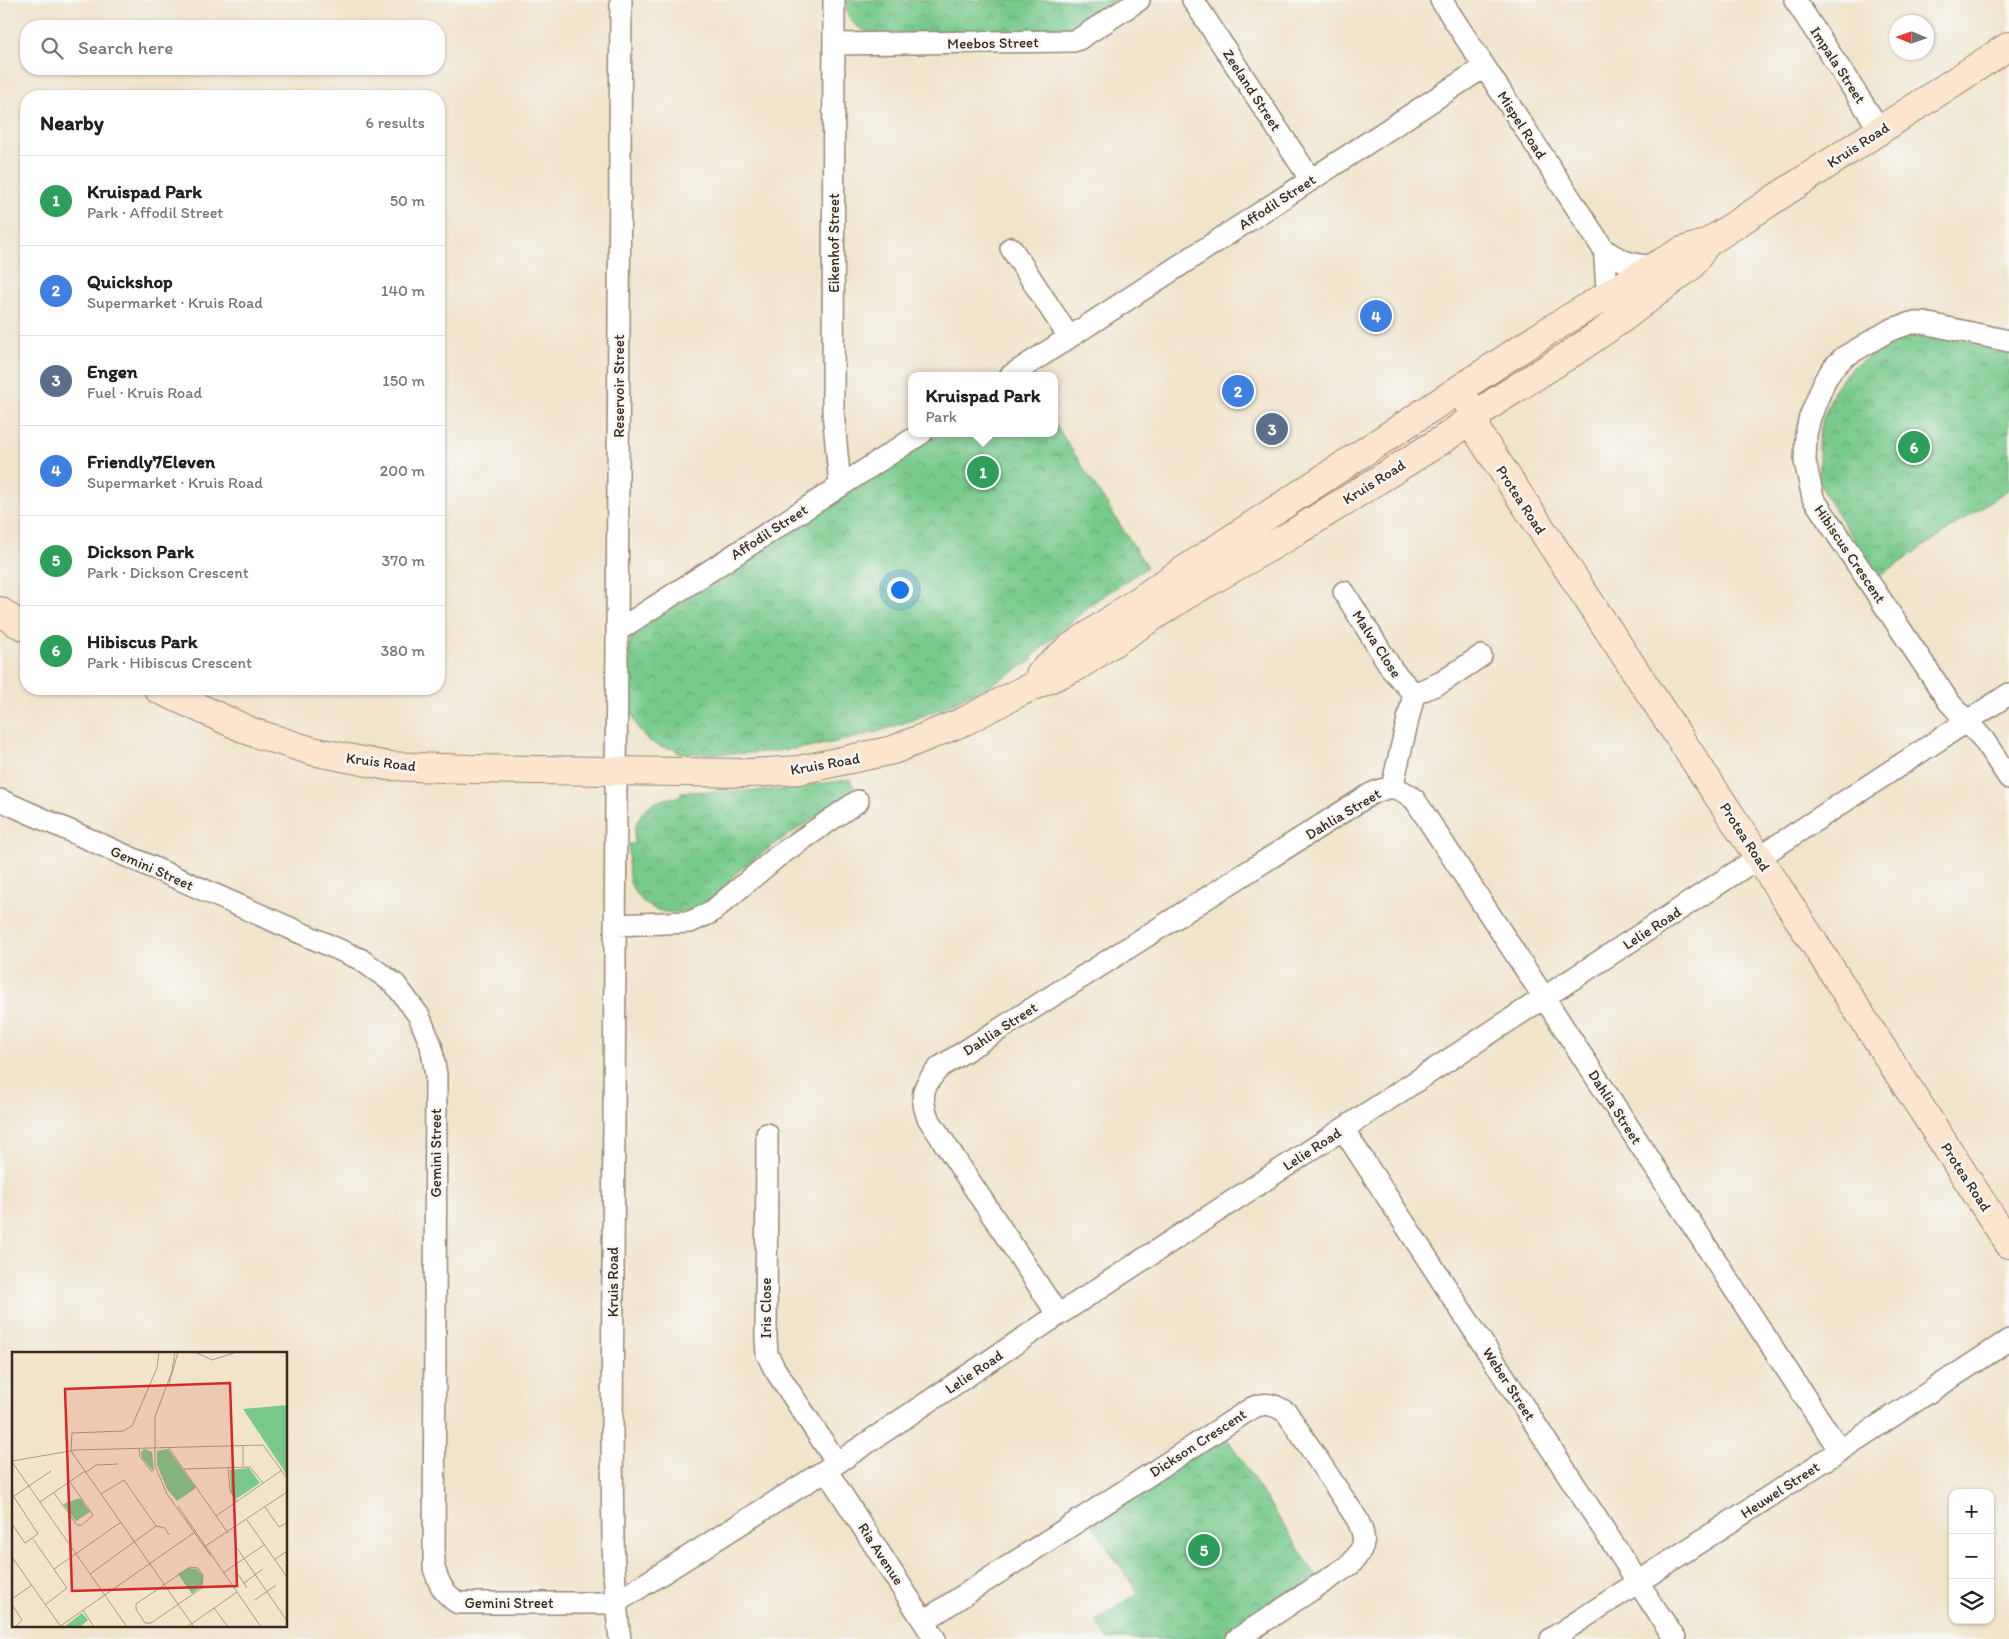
<!DOCTYPE html>
<meta charset="utf-8">
<style>
:root{--surface:#fff;--page:#f2f2f2;--text:#222;--muted:#767676;--line:#e0e0e0;--accent:#0b8043}
body{margin:0;font-family:Itim,sans-serif;background:var(--page);color:var(--text)}
.controls{position:absolute;right:15px;bottom:15px;display:grid;overflow:hidden;border-radius:10px;box-shadow:0 1px 4px #0004}
.controls button{width:45px;height:45px;display:grid;place-items:center;padding:0;border:0;border-bottom:1px solid var(--line);background:var(--surface);color:var(--text);font:25px sans-serif}
.compass{position:absolute;left:1889px;top:15px;width:45px;height:45px;border-radius:50%;background:var(--surface);box-shadow:0 1px 4px #0004;rotate:272deg}
.you{position:absolute;left:899px;top:589px;width:18px;height:18px;margin:-12px;border:4px solid #fff;border-radius:50%;background:#1a73e8;box-shadow:0 0 0 8px #1a73e833}
.badge{display:grid;place-items:center;width:32px;height:32px;border-radius:50%;background:var(--accent);color:#fff;font-size:16px;font-weight:700}
.pin{position:absolute;translate:-50% -50%;border:2px solid #fff;box-shadow:0 1px 5px #0006}
.popup{position:absolute;left:908px;top:372px;width:150px;height:65px;box-sizing:border-box;display:grid;place-content:center;border-radius:10px;background:var(--surface);filter:drop-shadow(0 1px 4px #0005);font-size:16px;white-space:nowrap;color:var(--muted)}
.popup b{font-size:19px;color:var(--text)}
.popup::after{content:'';position:absolute;left:50%;top:100%;margin-left:-10px;border:10px solid transparent;border-top-color:var(--surface)}
.list{margin:0;padding:0;list-style:none}
h2{display:flex;justify-content:space-between;align-items:center;height:65px;margin:0;padding:0 20px;font-size:21px}
h2 small{font-size:16px;font-weight:400;color:var(--muted)}
.list li{display:grid;grid-template-columns:32px 1fr auto;gap:15px;align-items:center;box-sizing:border-box;height:90px;padding:0 20px;border-top:1px solid var(--line)}
.list b{display:block;font-size:19px;white-space:nowrap}
.list p{margin:0;font-size:16px;white-space:nowrap;color:var(--muted)}
.list em{font-size:16px;font-style:normal;color:var(--muted)}
.icon{flex:none;width:28px;height:28px;fill:none;stroke:currentColor;stroke-width:2;stroke-linecap:round;stroke-linejoin:round}
.map{position:relative;flex:none;width:2009px;height:1639px;overflow:hidden}
.search{position:absolute;background:var(--surface);box-shadow:0 1px 4px #0004;left:20px;top:20px;width:425px;height:55px;display:flex;align-items:center;gap:12px;box-sizing:border-box;padding:0 18px;border-radius:20px;color:var(--muted);font-size:19px}
.panel{position:absolute;background:var(--surface);box-shadow:0 1px 4px #0004;left:20px;top:90px;width:425px;height:605px;border-radius:20px}
.map>svg:first-child{display:block}
</style>
<div class="map">
<svg width="2009" height="1639" viewBox="0 0 2009 1639">
<defs>
<pattern id="park-crowns" width="20" height="18" patternUnits="userSpaceOnUse" patternTransform="scale(1.25)"><rect width="20" height="18" fill="#78ca8c"/><path d="M2 6a3 3 0 1 1 6 0M12 15a3 3 0 1 1 6 0" fill="none" stroke="#64a472"/></pattern>
</defs>
<rect width="100%" height="100%" fill="#f6f6f2"/>
<filter id="ink" filterUnits="userSpaceOnUse"><feTurbulence type="fractalNoise" baseFrequency=".02" numOctaves="2"/><feDisplacementMap in="SourceGraphic" scale="10" xChannelSelector="R" yChannelSelector="G"/><feConvolveMatrix kernelMatrix="1 2 1 2 8 2 1 2 1" color-interpolation-filters="sRGB"/></filter>
<filter id="wash" filterUnits="userSpaceOnUse"><feTurbulence type="fractalNoise" baseFrequency=".0096" numOctaves="4" result="noise"/><feDisplacementMap in="SourceGraphic" scale="20" xChannelSelector="R" yChannelSelector="G"/><feGaussianBlur stdDeviation="1.12" result="paint"/><feColorMatrix in="noise" values="0 0 0 0 0 0 0 0 0 0 0 0 0 0 0 0 0 1.4 0 .05"/><feComposite in="paint" operator="in"/></filter>
<g filter="url(#wash)">
<rect width="100%" height="100%" fill="#f1e4cb"/>
<path fill="url(#park-crowns)" stroke="#5a7a55" d="M 845,0 L 1122,0 L 1081,27 L 1065,32 L 873,33 C 854,29 846,18 845,0 Z
M 1919,332 L 2001,348 L 2009,352 L 2009,489 L 1878,577 L 1825,495 L 1819,481 L 1819,437 L 1823,418 L 1835,388 L 1850,369 L 1898,337 Z
M 1054,422 L 1147,567 L 1094,602 L 1032,657 L 1033,660 C 916,732 814,759 677,753 L 677,749 C 631,748 628,706 629,669 C 629,656 627,642 635,632 L 939,433 L 1054,433 Z
M 850,779 L 855,791 C 819,815 782,838 747,864 C 732,875 722,892 706,903 C 679,920 641,915 630,882 C 627,870 629,856 629,844 L 634,844 C 633,812 651,798 681,797 L 681,792 L 783,790 Z
M 1225,1435 L 1317,1577 L 1223,1639 L 1107,1639 L 1096,1621 L 1138,1593 L 1091,1523 Z"/>
</g>
<g filter="url(#ink)">
<g fill="none" stroke-linecap="round" stroke-linejoin="round">
<g stroke="#968774" stroke-width="24">
<path id="street" d="M 834,0 L 833,411 L 840,486
M 1193,0 L 1311,180
M 1441,0 L 1604,250 C 1607,270 1604,289 1613,307
M 1795,0 L 1880,130
M 834,44 L 1073,41 L 1079,39 L 1139,0
M 1011,248 L 1069,337
M 1604,250 C 1623,262 1632,266 1655,266
M 2009,341 L 1924,323 L 1911,323 L 1890,330 L 1844,357 L 1834,367 L 1825,380 L 1810,417 L 1806,434 L 1805,461 L 1813,498 L 1949,702 L 1983,739 L 2009,778
M 1010,376 L 1484,67
M 1344,592 L 1393,671 L 1414,694
M 617,631 L 922,433
M 1414,694 L 1442,682 L 1481,656
M 1392,787 L 1414,694
M 0,800 L 360,959 L 395,984 L 419,1016 L 431,1045 L 436,1075 L 434,1568 C 439,1584 443,1593 458,1603 L 615,1603
M 615,925 L 690,922 L 710,913 L 778,856 L 858,801
M 1343,1129 L 1675,1639
M 767,1134 L 766,1337 L 767,1354 L 774,1368 L 837,1463
M 1058,1315 L 928,1118 C 919,1095 923,1085 940,1067 C 1083,976 1226,887 1369,795 C 1389,785 1397,785 1415,800 L 1840,1451
M 826,1470 L 935,1639
M 615,1603 L 837,1463 L 1058,1315 L 2009,694
M 924,1621 L 1252,1408 C 1265,1402 1275,1404 1287,1413 L 1357,1519 C 1367,1539 1366,1546 1351,1564 L 1237,1639
M 620,1639 C 611,1571 613,1502 612,1434 L 621,0
M 1551,1639 L 2009,1340"/>
</g>
<g stroke="#968774" stroke-width="30">
<path id="secondary" d="M 1467,402 L 1476,416 L 1478,433 L 1759,858 L 2009,1244
M 0,611 L 15,622 L 26,627
M 1040,674 L 1067,650 L 1163,584 L 1545,333 L 1655,266 L 1682,251 L 1707,243 L 2009,46
M 158,689 L 252,732 L 312,751 L 388,766 L 470,769 L 751,773 L 799,770 L 893,750 L 965,721 L 1020,692 L 1078,666 L 1186,595 L 1289,536 L 1445,438 L 1496,401 L 1575,351 L 1620,320 L 1691,266 L 1707,243"/>
</g>
<use href="#street" stroke="#fff" stroke-width="21"/>
<use href="#secondary" stroke="#fbe5cf" stroke-width="28"/>
</g>
</g>
<g text-anchor="middle" dominant-baseline="central" stroke-width="5" stroke-linejoin="round" paint-order="stroke">
<g font-size="15" fill="#3b2a1e" stroke="#f6f6f2">
<text transform="translate(993 43) rotate(-1)">Meebos Street</text>
<text transform="translate(1838 65) rotate(57)">Impala Street</text>
<text transform="translate(1252 90) rotate(57)">Zeeland Street</text>
<text transform="translate(1522 125) rotate(57)">Mispel Road</text>
<text transform="translate(1858 145) rotate(-33)">Kruis Road</text>
<text transform="translate(1277 202) rotate(-33)">Affodil Street</text>
<text transform="translate(834 243) rotate(-90)">Eikenhof Street</text>
<text transform="translate(619 386) rotate(-90)">Reservoir Street</text>
<text transform="translate(1374 482) rotate(-32)">Kruis Road</text>
<text transform="translate(1521 500) rotate(57)">Protea Road</text>
<text transform="translate(769 532) rotate(-33)">Affodil Street</text>
<text transform="translate(1850 554) rotate(56)">Hibiscus Crescent</text>
<text transform="translate(1377 644) rotate(57)">Malva Close</text>
<text transform="translate(381 762) rotate(7)">Kruis Road</text>
<text transform="translate(825 764) rotate(-10)">Kruis Road</text>
<text transform="translate(1343 814) rotate(-31)">Dahlia Street</text>
<text transform="translate(1745 837) rotate(57)">Protea Road</text>
<text transform="translate(152 868) rotate(24)">Gemini Street</text>
<text transform="translate(1652 928) rotate(-33)">Lelie Road</text>
<text transform="translate(1000 1029) rotate(-33)">Dahlia Street</text>
<text transform="translate(1615 1107) rotate(57)">Dahlia Street</text>
<text transform="translate(1312 1149) rotate(-33)">Lelie Road</text>
<text transform="translate(436 1153) rotate(-90)">Gemini Street</text>
<text transform="translate(1966 1177) rotate(57)">Protea Road</text>
<text transform="translate(613 1282) rotate(-90)">Kruis Road</text>
<text transform="translate(766 1308) rotate(-90)">Iris Close</text>
<text transform="translate(974 1372) rotate(-34)">Lelie Road</text>
<text transform="translate(1509 1384) rotate(57)">Weber Street</text>
<text transform="translate(1198 1443) rotate(-33)">Dickson Crescent</text>
<text transform="translate(1780 1490) rotate(-33)">Heuwel Street</text>
<text transform="translate(881 1554) rotate(57)">Ria Avenue</text>
<text x="509" y="1603">Gemini Street</text>
</g>
</g>
<g transform="translate(12 1352)">
<rect width="275" height="275" fill="#f1e4cb"/>
<path d="M 275,53 L 275,123 L 231,57 Z" fill="#78ca8c"/>
<path d="M 132,97 L 140,100 L 142,120 L 130,106 L 129,100 ZM 156,97 L 184,136 L 165,149 L 155,137 L 145,113 L 145,99 ZM 237,116 L 248,131 L 224,147 L 219,140 L 218,118 ZM 68,146 L 78,160 L 64,169 L 51,152 ZM 176,216 L 185,217 L 191,224 L 190,234 L 180,242 L 166,222 ZM 70,261 L 76,268 L 68,275 L 52,275 Z" fill="#78ca8c"/>
<path fill="none" stroke="#a89a86" stroke-width="1" d="M 163,0 L 160,19 L 143,65 L 143,114 L 155,142 L 199,204M 183,0 L 200,8 L 225,0M 157,32 L 166,0M 231,93 L 231,115M 156,95 L 216,181M 127,96 L 128,105 L 140,120M 59,99 L 182,275M 59,99 L 60,81 L 111,79 L 120,74 L 145,16 L 147,0M 0,109 L 64,98 L 251,93 L 275,126M 0,110 L 115,275M 216,115 L 218,139 L 225,150M 172,117 L 238,115 L 251,131M 73,121 L 84,113 L 106,112M 42,141 L 65,173 L 70,173 L 81,163 L 58,130M 0,142 L 26,182 L 13,191 L 0,172M 89,142 L 112,128 L 144,174M 2,144 L 39,119M 28,150 L 73,119M 166,154 L 249,275M 253,155 L 267,175 L 275,171M 204,164 L 270,118M 235,168 L 275,225M 144,174 L 153,176 L 157,183M 21,187 L 55,236 L 33,253M 192,195 L 275,140M 225,196 L 275,269M 0,205 L 49,275M 262,208 L 275,199M 178,215 L 186,216 L 191,223 L 190,236 L 139,271 L 133,271 L 124,257 L 124,252 ZM 42,217 L 109,170M 211,221 L 252,193M 78,222 L 144,174M 226,222 L 235,236M 232,231 L 251,217M 0,247 L 20,233M 243,248 L 264,233M 0,253 L 10,268 L 3,275M 202,256 L 216,275M 71,258 L 82,275M 47,275 L 183,180M 175,275 L 225,240"/>
<path fill="#d62828" fill-opacity="0.15" stroke="#d62828" stroke-width="2.5" d="M 218,31 L 225,234 L 60,239 L 53,37 Z"/>
<rect width="275" height="275" fill="none" stroke="#3b2a1e" stroke-width="2.5"/>
</g>
</svg>
<div class="controls">
<button>+</button>
<button>−</button>
<button><svg class="icon" aria-label="layers" viewBox="0 0 24 24"><path d="M12 4l9 5-9 5-9-5zM3 14l9 5 9-5"/></svg></button>
</div>
<svg class="compass" viewBox="-18 -18 36 36"><path d="M0-13l5 13h-10z" fill="#e53935"/><path d="M0 13l5-13h-10z" fill="#767676"/></svg>
<div class="you"></div>
<div class="pin badge" style="left:983px;top:472px;background:#2e9e5b">1</div>
<div class="popup"><b>Kruispad Park</b>Park</div>
<div class="pin badge" style="left:1238px;top:391px;background:#3f7fe0">2</div>
<div class="pin badge" style="left:1272px;top:429px;background:#5c6f8a">3</div>
<div class="pin badge" style="left:1376px;top:316px;background:#3f7fe0">4</div>
<div class="pin badge" style="left:1204px;top:1550px;background:#2e9e5b">5</div>
<div class="pin badge" style="left:1914px;top:447px;background:#2e9e5b">6</div>
<div class="search"><svg class="icon" aria-label="search" viewBox="0 0 24 24"><circle cx="10" cy="10" r="6"/><path d="M15 15l6 6"/></svg>Search here</div>
<section class="panel">
<h2>Nearby<small>6 results</small></h2>
<ul class="list">
<li><span class="badge" style="background:#2e9e5b">1</span><div><b>Kruispad Park</b><p>Park · Affodil Street</p></div><em>50 m</em></li>
<li><span class="badge" style="background:#3f7fe0">2</span><div><b>Quickshop</b><p>Supermarket · Kruis Road</p></div><em>140 m</em></li>
<li><span class="badge" style="background:#5c6f8a">3</span><div><b>Engen</b><p>Fuel · Kruis Road</p></div><em>150 m</em></li>
<li><span class="badge" style="background:#3f7fe0">4</span><div><b>Friendly7Eleven</b><p>Supermarket · Kruis Road</p></div><em>200 m</em></li>
<li><span class="badge" style="background:#2e9e5b">5</span><div><b>Dickson Park</b><p>Park · Dickson Crescent</p></div><em>370 m</em></li>
<li><span class="badge" style="background:#2e9e5b">6</span><div><b>Hibiscus Park</b><p>Park · Hibiscus Crescent</p></div><em>380 m</em></li>
</ul>
</section>
</div>
